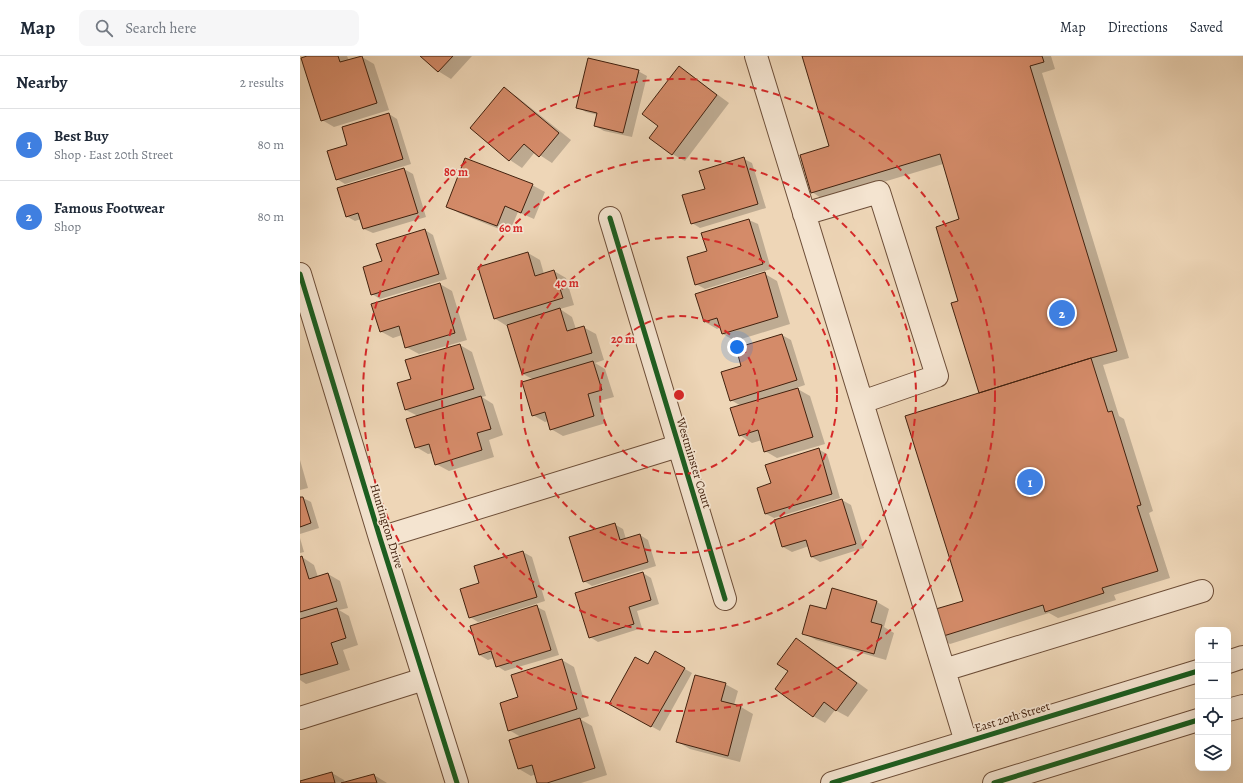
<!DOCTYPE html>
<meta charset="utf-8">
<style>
:root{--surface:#fff;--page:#f6f6f7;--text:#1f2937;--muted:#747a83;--line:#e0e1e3;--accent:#0b8043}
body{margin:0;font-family:Alegreya,serif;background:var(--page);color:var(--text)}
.controls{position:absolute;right:12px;bottom:12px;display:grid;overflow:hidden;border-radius:8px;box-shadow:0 4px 16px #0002}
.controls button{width:36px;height:36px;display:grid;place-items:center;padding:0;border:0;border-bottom:1px solid var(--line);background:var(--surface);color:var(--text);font:20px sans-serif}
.you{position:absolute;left:437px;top:291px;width:14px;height:14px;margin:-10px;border:3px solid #fff;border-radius:50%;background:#1a73e8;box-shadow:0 0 0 6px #1a73e833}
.badge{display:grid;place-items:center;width:26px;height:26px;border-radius:50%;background:var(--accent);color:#fff;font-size:13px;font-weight:700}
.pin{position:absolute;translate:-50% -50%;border:2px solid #fff;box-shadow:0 1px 4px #0006}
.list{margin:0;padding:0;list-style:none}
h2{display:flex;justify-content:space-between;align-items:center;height:52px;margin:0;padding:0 16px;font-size:17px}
h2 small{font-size:13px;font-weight:400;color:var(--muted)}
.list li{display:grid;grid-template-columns:26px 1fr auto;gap:12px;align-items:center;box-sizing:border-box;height:72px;padding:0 16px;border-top:1px solid var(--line)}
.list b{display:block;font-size:15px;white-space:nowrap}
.list p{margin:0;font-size:13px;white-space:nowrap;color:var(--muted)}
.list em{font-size:13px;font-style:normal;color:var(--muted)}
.icon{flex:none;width:22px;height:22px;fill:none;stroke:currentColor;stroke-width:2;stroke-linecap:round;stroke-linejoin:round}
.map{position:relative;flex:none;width:943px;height:727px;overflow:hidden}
header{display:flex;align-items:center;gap:24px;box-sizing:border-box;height:56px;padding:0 20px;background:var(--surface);border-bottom:1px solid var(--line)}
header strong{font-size:19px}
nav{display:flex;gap:22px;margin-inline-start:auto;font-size:14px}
.search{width:280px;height:36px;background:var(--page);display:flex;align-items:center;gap:10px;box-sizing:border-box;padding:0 14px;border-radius:8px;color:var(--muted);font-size:15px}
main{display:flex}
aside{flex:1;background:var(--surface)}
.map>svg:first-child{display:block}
</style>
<header>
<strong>Map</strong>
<div class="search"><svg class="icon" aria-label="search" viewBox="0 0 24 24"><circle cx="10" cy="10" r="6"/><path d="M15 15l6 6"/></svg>Search here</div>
<nav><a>Map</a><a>Directions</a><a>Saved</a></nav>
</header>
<main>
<aside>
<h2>Nearby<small>2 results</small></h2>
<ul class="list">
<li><span class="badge" style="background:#3f7fe0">1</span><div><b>Best Buy</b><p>Shop · East 20th Street</p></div><em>80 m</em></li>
<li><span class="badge" style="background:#3f7fe0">2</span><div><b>Famous Footwear</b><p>Shop</p></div><em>80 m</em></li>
</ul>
</aside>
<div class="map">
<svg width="943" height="727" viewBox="0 0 943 727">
<rect width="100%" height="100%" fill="#eed6b7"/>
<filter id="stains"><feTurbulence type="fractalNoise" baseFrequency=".005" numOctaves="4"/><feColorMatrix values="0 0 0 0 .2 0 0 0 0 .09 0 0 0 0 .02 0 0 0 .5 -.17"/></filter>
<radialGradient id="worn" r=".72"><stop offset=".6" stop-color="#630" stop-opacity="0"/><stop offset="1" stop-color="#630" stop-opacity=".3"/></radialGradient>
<path fill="#0003" d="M 10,0 L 47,0 L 49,5 L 62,1 L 74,8 L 89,54 L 34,71 L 22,64 Z
M 122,0 L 172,0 L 151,23 L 138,15 Z
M 503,0 L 751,0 L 755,13 L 742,17 L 829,302 L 803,309 L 819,360 L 824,363 L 853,455 L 849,457 L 870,522 L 814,539 L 816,544 L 758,562 L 749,557 L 650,588 L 638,581 L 664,546 L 680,338 L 660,245 L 661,164 L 643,108 L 524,144 L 512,136 L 531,91 Z
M 379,12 L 391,19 L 429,47 L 385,105 L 372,98 L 360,70 Z
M 338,15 L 347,20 L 332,81 L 304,75 L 295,70 L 298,59 L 286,56 L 277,51 Z
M 204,33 L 216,40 L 271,84 L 252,107 L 235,96 L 222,112 L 210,104 L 171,72 Z
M 89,58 L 97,63 L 111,108 L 45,128 L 37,123 L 48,90 Z
M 444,103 L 452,107 L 466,152 L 400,172 L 392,167 L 406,133 Z
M 104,113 L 113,118 L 126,161 L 73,177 L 64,173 L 61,163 L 55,165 L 46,160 L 38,133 Z
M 232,129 L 245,136 L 234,163 L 218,156 L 209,177 L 159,157 L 147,150 Z
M 449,164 L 458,168 L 471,213 L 405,233 L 396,228 L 408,196 L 403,178 Z
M 125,174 L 133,179 L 147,223 L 80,243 L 72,238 L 83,205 Z
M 228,197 L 240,204 L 244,218 L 254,215 L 266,222 L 274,249 L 260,253 L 272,261 L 276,273 L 283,271 L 296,278 L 304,304 L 295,307 L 305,313 L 314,341 L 299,345 L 306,367 L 263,380 L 251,373 L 248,365 L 245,366 L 233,359 L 234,324 L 223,318 L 208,269 L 207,270 L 194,262 Z
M 465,218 L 477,225 L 490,268 L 435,285 L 423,278 L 421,271 L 417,273 L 405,266 Z
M 140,228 L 152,235 L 167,284 L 119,298 L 106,291 L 102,279 L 93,282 L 80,275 Z
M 482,279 L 491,284 L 505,329 L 496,332 L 510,340 L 525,388 L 477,402 L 465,395 L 462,384 L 452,387 L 440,379 L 441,350 L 431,344 L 442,311 L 437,293 Z
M 160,289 L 172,296 L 186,340 L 182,341 L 193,348 L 203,379 L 189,384 L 194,401 L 149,415 L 136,408 L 133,397 L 128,398 L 116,391 L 118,360 L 106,354 L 112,324 Z
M 518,393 L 527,398 L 540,442 L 474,462 L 466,458 L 472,428 Z
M 0,404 L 8,432 L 0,434 Z
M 0,442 L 3,442 L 11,446 L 19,472 L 0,478 Z
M 542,444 L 551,449 L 564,492 L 520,506 L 512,501 L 509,490 L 492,496 L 483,491 L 475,464 Z
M 314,468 L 323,473 L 326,483 L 340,479 L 348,484 L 356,510 L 292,530 L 284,525 Z
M 0,482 L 4,496 L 0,497 Z
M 223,496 L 232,501 L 245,545 L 178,566 L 170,561 L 180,528 Z
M 2,501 L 14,509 L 18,521 L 28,518 L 40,525 L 48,552 L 39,554 L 49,560 L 58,589 L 43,594 L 50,614 L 6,628 L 0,624 L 0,502 Z
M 343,517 L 351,522 L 359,548 L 337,555 L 342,572 L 298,586 L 290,581 Z
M 532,534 L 577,546 L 589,553 L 584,571 L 594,577 L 586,604 L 516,584 L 504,577 L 527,554 Z
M 237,551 L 245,555 L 259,599 L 205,615 L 197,610 L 194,602 L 188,604 L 179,599 Z
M 496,583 L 508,590 L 568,634 L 548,661 L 535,654 L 525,667 L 513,660 L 489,615 Z
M 355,596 L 392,617 L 360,675 L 310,648 L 348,610 Z
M 262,604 L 274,611 L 289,660 L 280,663 L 292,670 L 307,719 L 281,727 L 238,727 L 236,718 L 231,720 L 219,713 L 221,681 L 209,674 L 219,642 Z
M 425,628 L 438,635 L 434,649 L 441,651 L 453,658 L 440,706 L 390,693 L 378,686 Z
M 32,717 L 44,724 L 45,727 L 74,719 L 87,727 L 0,727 L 0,726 Z"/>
<path fill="#d48b69" stroke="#42210e" d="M 7,0 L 38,0 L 40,6 L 62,0 L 77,47 L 21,65 L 1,2 Z
M 120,0 L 153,0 L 138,16 Z
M 502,0 L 742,0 L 744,6 L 730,10 L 817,295 L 791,302 L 679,337 L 651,247 L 658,245 L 636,171 L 659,163 L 640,98 L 511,137 L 500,99 L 529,90 Z
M 288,2 L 339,14 L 323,77 L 294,70 L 297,57 L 276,52 Z
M 379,10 L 417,39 L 372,99 L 349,82 L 358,70 L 342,58 Z
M 204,31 L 259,77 L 239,101 L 224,88 L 209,105 L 170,72 Z
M 89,57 L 103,103 L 36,124 L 27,95 L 47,89 L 42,71 Z
M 444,101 L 458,148 L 391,168 L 382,139 L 405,133 L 399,115 Z
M 165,102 L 233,128 L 221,157 L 205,150 L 197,170 L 146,151 Z
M 104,112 L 118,157 L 63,173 L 58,157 L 46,161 L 37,132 Z
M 449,163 L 463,208 L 395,229 L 387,201 L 407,195 L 401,177 Z
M 125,173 L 139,218 L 71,239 L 63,211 L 82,205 L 76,188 Z
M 228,196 L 235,220 L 254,214 L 263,242 L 194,263 L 178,211 Z
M 465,216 L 478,261 L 422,278 L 417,262 L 404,266 L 395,238 Z
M 140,227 L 155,277 L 105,292 L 99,270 L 80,276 L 71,248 Z
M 260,252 L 267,275 L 284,270 L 292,297 L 222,318 L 207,269 Z
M 482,278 L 497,324 L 430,345 L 421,316 L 441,310 L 436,292 Z
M 160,288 L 174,333 L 105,354 L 97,327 L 111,323 L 105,304 Z
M 791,302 L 808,356 L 812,355 L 841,449 L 837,450 L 858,515 L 802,532 L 804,537 L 745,556 L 743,549 L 637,582 L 629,555 L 663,545 L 605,360 Z
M 293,305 L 302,334 L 288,338 L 294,360 L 250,374 L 245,356 L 232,360 L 222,326 Z
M 498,332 L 513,381 L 464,396 L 458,374 L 439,380 L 430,352 Z
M 181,340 L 191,373 L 177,377 L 182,394 L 135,409 L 129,388 L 115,392 L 106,363 Z
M 519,392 L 532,438 L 465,458 L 457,432 L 471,427 L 465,409 Z
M 0,441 L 3,441 L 11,467 L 0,471 Z
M 542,443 L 556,488 L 511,501 L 506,484 L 482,491 L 474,464 Z
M 315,467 L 320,484 L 340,478 L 348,506 L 283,526 L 269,481 Z
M 223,495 L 237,541 L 169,562 L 160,533 L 179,527 L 174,510 Z
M 2,500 L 9,523 L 28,517 L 37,545 L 0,556 L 0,501 Z
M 343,516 L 351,544 L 329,551 L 334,568 L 289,582 L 275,537 Z
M 532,532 L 577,545 L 571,566 L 582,569 L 574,598 L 502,578 L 510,549 L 526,553 Z
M 237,549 L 251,594 L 196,611 L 191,595 L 179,599 L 170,570 Z
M 37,552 L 46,582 L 31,587 L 38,608 L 0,619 L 0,563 Z
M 496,582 L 557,627 L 536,655 L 524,646 L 513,661 L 475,633 L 488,615 L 477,608 Z
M 355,595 L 385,612 L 351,671 L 309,648 L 335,601 L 348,608 Z
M 262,603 L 277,653 L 208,675 L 200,647 L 218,641 L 211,619 Z
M 395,619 L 426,627 L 421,645 L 441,650 L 428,700 L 376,686 Z
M 280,662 L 295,712 L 247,727 L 237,727 L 232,709 L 218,713 L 209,684 Z
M 32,716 L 35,727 L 0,727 L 0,725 Z
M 74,718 L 77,727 L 41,727 Z"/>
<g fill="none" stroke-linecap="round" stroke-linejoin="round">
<g stroke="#6d4e38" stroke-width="24">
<path id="minor" d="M 456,0 L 666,686
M 504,158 L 579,136 L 637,320 L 562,346
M 310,162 L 425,543
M 0,218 L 80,482 L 157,727
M 80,482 L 378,390
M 928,606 L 943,601
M 644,614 L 902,535
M 928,654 L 943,650
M 0,662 L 124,623
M 532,727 L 898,615
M 694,727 L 898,664"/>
</g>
<use href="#minor" stroke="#f4e4d0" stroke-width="22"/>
<g stroke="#f4e4d0" stroke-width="8">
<path id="cycleway" d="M 310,162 L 425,543
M 0,218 L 80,482 L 157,727
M 532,727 L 898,615
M 694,727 L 898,664"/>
</g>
<use href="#cycleway" stroke="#1b5e20" stroke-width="5"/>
</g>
<g fill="none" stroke="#d62828" stroke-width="2" stroke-dasharray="7 5">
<circle cx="379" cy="339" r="79"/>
<circle cx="379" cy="339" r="158"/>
<circle cx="379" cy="339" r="237"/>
<circle cx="379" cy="339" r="316"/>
</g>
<g text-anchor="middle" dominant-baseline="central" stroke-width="3.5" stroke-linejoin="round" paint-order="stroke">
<g font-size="12" fill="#42210e" stroke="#f4e4d0">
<text transform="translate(394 407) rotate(73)">Westminster Court</text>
<text transform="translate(87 470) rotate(73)">Huntington Drive</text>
<text transform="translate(712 661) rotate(-17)">East 20th Street</text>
</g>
</g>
<circle cx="379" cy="339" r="6" fill="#d62828" stroke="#f4e4d0" stroke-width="2"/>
<g font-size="12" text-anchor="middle" font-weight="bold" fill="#d62828" stroke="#f4e4d0" stroke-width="3.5" stroke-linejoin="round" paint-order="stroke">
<text x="156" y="120">80 m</text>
<text x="211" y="176">60 m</text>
<text x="267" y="231">40 m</text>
<text x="323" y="287">20 m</text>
</g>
<rect width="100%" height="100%" filter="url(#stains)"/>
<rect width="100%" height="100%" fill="url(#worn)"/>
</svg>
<div class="controls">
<button>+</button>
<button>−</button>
<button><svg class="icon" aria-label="locate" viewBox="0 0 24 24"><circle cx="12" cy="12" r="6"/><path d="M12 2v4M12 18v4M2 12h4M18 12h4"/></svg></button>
<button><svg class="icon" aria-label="layers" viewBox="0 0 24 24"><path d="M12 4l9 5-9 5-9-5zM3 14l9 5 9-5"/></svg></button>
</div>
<div class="you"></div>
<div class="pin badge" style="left:730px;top:426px;background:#3f7fe0">1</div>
<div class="pin badge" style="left:762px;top:257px;background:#3f7fe0">2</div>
</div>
</main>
